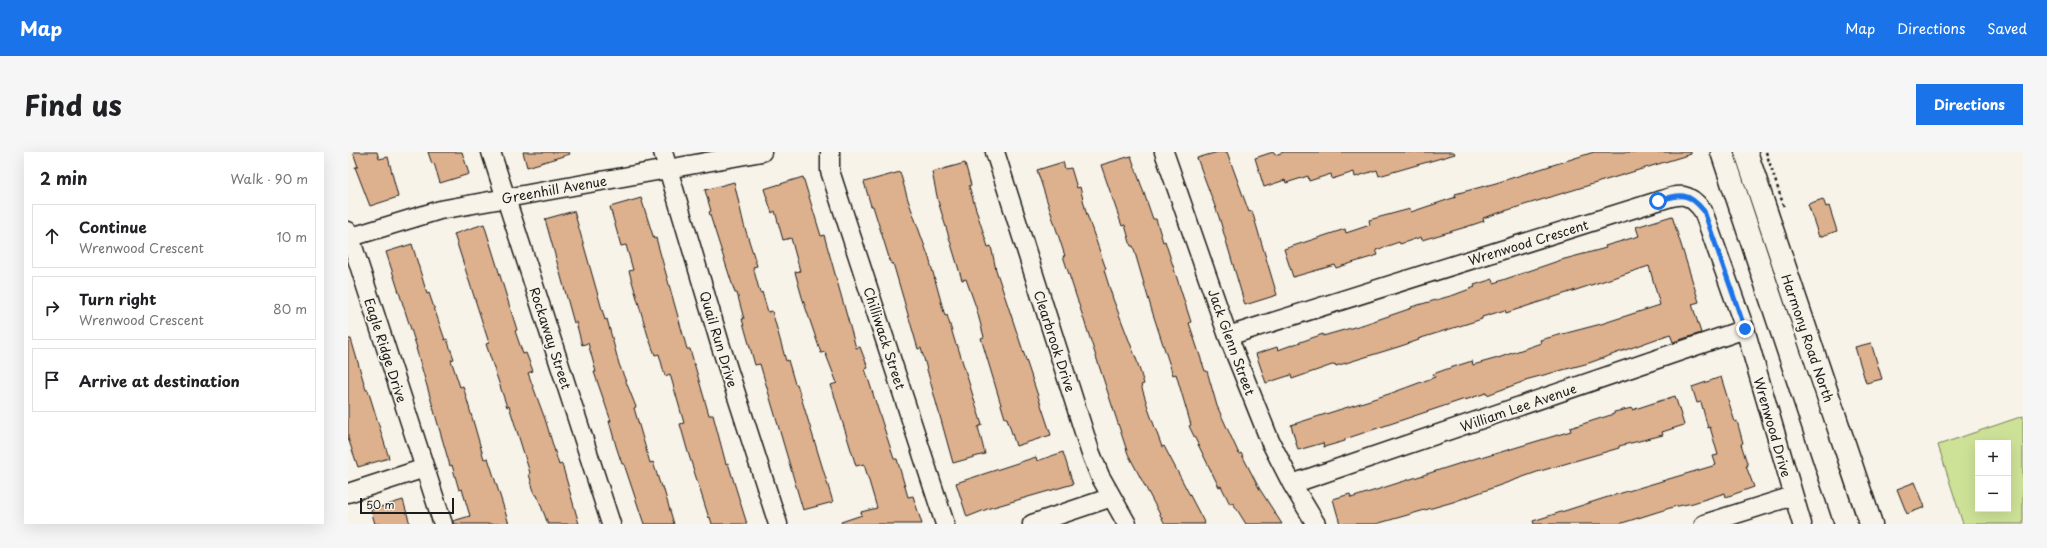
<!DOCTYPE html>
<meta charset="utf-8">
<style>
:root{--surface:#fff;--page:#f6f6f6;--text:#202124;--muted:#757577;--line:#e0e0e0;--accent:#1a73e8}
body{margin:0;font-family:"Playpen Sans",sans-serif;background:var(--page);color:var(--text)}
.controls{position:absolute;right:12px;bottom:12px;display:grid;overflow:hidden;border-radius:0px;box-shadow:0 4px 16px #0002}
.controls button{width:36px;height:36px;display:grid;place-items:center;padding:0;border:0;border-bottom:1px solid var(--line);background:var(--surface);color:var(--text);font:20px sans-serif}
.scale{position:absolute;left:12px;bottom:10px;width:94px;box-sizing:border-box;padding-left:4px;border:2px solid #1c1c1c;border-top:0;font-size:11px;line-height:14px;white-space:nowrap;color:#1c1c1c;-webkit-text-stroke:3px #f7f3e8;paint-order:stroke}
.stop{position:absolute;width:12px;height:12px;margin:-9px;border:3px solid #1a73e8;border-radius:50%;background:#fff}
.stop.end{background:#1a73e8;border-color:#fff;box-shadow:0 1px 4px #0008}
.list{margin:0;padding:0;list-style:none}
h2{display:flex;justify-content:space-between;align-items:center;height:52px;margin:0;padding:0 16px;font-size:17px}
h2 small{font-size:13px;font-weight:400;color:var(--muted)}
.list li{display:grid;grid-template-columns:26px 1fr auto;gap:12px;align-items:center;box-sizing:border-box;height:64px;margin:0 8px 8px;padding:0 8px;border:1px solid var(--line);border-radius:0px}
.list b{display:block;font-size:15px;white-space:nowrap}
.list p{margin:0;font-size:13px;white-space:nowrap;color:var(--muted)}
.list em{font-size:13px;font-style:normal;color:var(--muted)}
.icon{flex:none;width:22px;height:22px;fill:none;stroke:currentColor;stroke-width:2;stroke-linecap:round;stroke-linejoin:round}
.map{position:relative;flex:none;width:1675px;height:372px;overflow:hidden;border-radius:0px}
header{display:flex;align-items:center;gap:24px;box-sizing:border-box;height:56px;padding:0 20px;background:var(--accent);color:#fff}
header strong{font-size:19px}
nav{display:flex;gap:22px;margin-inline-start:auto;font-size:14px}
.intro{display:flex;align-items:center;justify-content:space-between;box-sizing:border-box;height:96px;padding:0 24px}
h1{margin:0;font-size:28px}
.button{padding:10px 18px;border-radius:0px;background:var(--accent);color:#fff;font-size:14px;font-weight:700}
main{display:flex;gap:24px;padding:0 24px}
aside{flex:1;background:var(--surface);border-radius:0px;box-shadow:0 4px 16px #0002}
.map>svg:first-child{display:block}
</style>
<header>
<strong>Map</strong>
<nav><a>Map</a><a>Directions</a><a>Saved</a></nav>
</header>
<div class="intro"><h1>Find us</h1><a class="button">Directions</a></div>
<main>
<aside>
<h2>2 min<small>Walk · 90 m</small></h2>
<ul class="list">
<li><svg class="icon" aria-label="ahead" viewBox="0 0 24 24"><path d="M12 20V5M6 11l6-6 6 6"/></svg><div><b>Continue</b><p>Wrenwood Crescent</p></div><em>10 m</em></li>
<li><svg class="icon" aria-label="right" viewBox="0 0 24 24"><path d="M7 20v-9h11M14 6l5 5-5 5"/></svg><div><b>Turn right</b><p>Wrenwood Crescent</p></div><em>80 m</em></li>
<li><svg class="icon" aria-label="arrive" viewBox="0 0 24 24"><path d="M6 21V4h12l-3 4 3 4H6"/></svg><div><b>Arrive at destination</b></div></li>
</ul>
</aside>
<div class="map">
<svg width="1675" height="372" viewBox="0 0 1675 372">
<rect width="100%" height="100%" fill="#f7f3e8"/>
<filter id="ink" filterUnits="userSpaceOnUse"><feTurbulence type="fractalNoise" baseFrequency=".025" numOctaves="2"/><feDisplacementMap in="SourceGraphic" scale="8" xChannelSelector="R" yChannelSelector="G"/><feConvolveMatrix kernelMatrix="1 2 1 2 8 2 1 2 1" color-interpolation-filters="sRGB"/></filter>
<g filter="url(#ink)">
<path fill="#cee297" stroke="#757f5a" fill-rule="evenodd" d="M 1675,264 L 1675,372 L 1615,372 L 1590,293 ZM 1630,291 L 1660,291 L 1660,357 L 1630,357 Z"/>
<path fill="#deb18e" stroke="#1c1c1c" d="M 5,0 L 29,0 L 31,7 L 40,5 L 50,45 L 22,54 L 7,15 L 10,15 Z
M 80,0 L 114,0 L 121,22 L 92,31 L 86,11 L 84,12 Z
M 175,0 L 221,0 L 222,2 L 179,15 Z
M 870,0 L 879,0 L 901,60 L 904,59 L 929,143 L 897,153 L 871,65 L 849,6 Z
M 925,0 L 927,3 L 936,0 L 1106,0 L 1107,2 L 1031,24 L 1029,18 L 1007,25 L 1006,20 L 984,27 L 983,22 L 961,29 L 960,24 L 938,31 L 937,28 L 916,35 L 907,6 Z
M 1246,0 L 1343,0 L 1343,2 L 1160,58 L 1135,66 L 1136,69 L 1118,75 L 1074,88 L 1073,85 L 1052,92 L 1051,90 L 1028,98 L 1030,103 L 1007,110 L 988,116 L 987,113 L 945,125 L 936,97 L 997,77 L 998,81 L 1022,73 L 1021,68 L 1062,57 L 1063,60 L 1108,45 L 1107,42 L 1148,31 Z
M 783,4 L 805,67 L 808,67 L 815,90 L 817,89 L 843,170 L 841,171 L 857,219 L 859,219 L 869,254 L 891,302 L 893,301 L 911,336 L 934,372 L 898,372 L 885,351 L 882,352 L 873,334 L 871,335 L 841,274 L 843,273 L 828,222 L 825,223 L 804,159 L 785,94 L 783,94 L 777,73 L 774,74 L 753,13 Z
M 715,10 L 717,17 L 723,16 L 729,36 L 732,35 L 738,60 L 758,117 L 756,118 L 765,147 L 789,209 L 796,232 L 793,233 L 802,262 L 814,295 L 816,294 L 857,372 L 817,372 L 780,302 L 715,104 L 717,104 L 689,18 Z
M 617,11 L 623,33 L 621,34 L 630,64 L 640,95 L 643,94 L 648,118 L 703,283 L 668,294 L 659,266 L 657,266 L 633,186 L 636,185 L 628,155 L 618,127 L 614,128 L 590,49 L 584,20 Z
M 552,20 L 560,48 L 581,106 L 597,164 L 599,163 L 608,193 L 609,192 L 634,273 L 630,275 L 637,302 L 605,311 L 573,196 L 570,197 L 545,111 L 543,112 L 525,54 L 523,54 L 516,30 Z
M 455,25 L 473,84 L 476,83 L 508,196 L 512,195 L 520,216 L 517,217 L 546,307 L 549,307 L 560,345 L 565,344 L 574,372 L 494,372 L 493,370 L 514,363 L 513,360 L 529,356 L 516,312 L 508,314 L 483,233 L 489,231 L 477,200 L 473,201 L 454,145 L 447,120 L 452,119 L 443,86 L 435,88 L 427,59 L 424,61 L 416,37 Z
M 386,30 L 396,73 L 409,114 L 405,115 L 412,141 L 414,140 L 420,160 L 424,159 L 438,209 L 440,208 L 447,232 L 449,232 L 485,350 L 455,358 L 412,212 L 407,213 L 394,167 L 396,167 L 389,141 L 387,141 L 361,60 L 363,59 L 357,38 Z
M 293,46 L 306,87 L 308,86 L 339,197 L 342,197 L 361,263 L 365,263 L 378,312 L 380,311 L 399,372 L 364,372 L 362,365 L 361,366 L 339,297 L 332,272 L 336,271 L 322,222 L 317,224 L 311,202 L 307,203 L 300,184 L 281,119 L 285,118 L 278,93 L 273,94 L 262,55 Z
M 1475,47 L 1478,55 L 1481,54 L 1489,79 L 1471,85 L 1460,52 Z
M 226,59 L 257,168 L 259,167 L 271,212 L 288,255 L 286,256 L 302,311 L 305,310 L 313,335 L 315,335 L 326,372 L 296,372 L 276,312 L 274,312 L 268,294 L 261,269 L 263,269 L 246,220 L 248,220 L 240,191 L 234,193 L 228,170 L 226,171 L 197,67 Z
M 1324,64 L 1351,150 L 1344,152 L 1353,181 L 1325,190 L 1322,182 L 1241,211 L 1177,228 L 1177,229 L 1139,243 L 1138,241 L 1117,248 L 1117,247 L 997,287 L 997,289 L 976,295 L 975,291 L 950,298 L 943,273 L 1041,242 L 1087,225 L 1085,222 L 1102,216 L 1124,209 L 1125,213 L 1150,206 L 1193,191 L 1192,188 L 1253,172 L 1312,153 L 1301,114 L 1158,161 L 1157,158 L 1134,165 L 1134,167 L 1070,187 L 1071,188 L 1050,195 L 988,214 L 987,212 L 944,227 L 943,223 L 918,231 L 908,202 L 929,195 L 930,198 L 975,182 L 975,184 L 1017,172 L 1064,156 L 1063,155 L 1106,143 L 1127,135 L 1126,133 L 1145,127 L 1146,131 L 1213,108 L 1258,96 L 1257,94 L 1291,84 L 1288,75 Z
M 136,72 L 169,178 L 167,179 L 175,202 L 178,201 L 185,219 L 180,221 L 197,267 L 211,313 L 214,312 L 231,372 L 200,372 L 189,343 L 187,343 L 181,322 L 182,321 L 168,276 L 161,254 L 159,255 L 138,192 L 141,191 L 106,82 Z
M 64,92 L 79,142 L 81,141 L 97,188 L 99,187 L 106,207 L 103,208 L 112,235 L 115,234 L 136,307 L 140,306 L 161,372 L 105,372 L 105,369 L 122,364 L 114,337 L 111,338 L 104,313 L 102,314 L 68,196 L 69,196 L 38,100 Z
M 0,187 L 3,187 L 18,238 L 20,238 L 41,306 L 10,315 L 0,286 Z
M 1523,191 L 1534,227 L 1518,231 L 1507,195 Z
M 1373,225 L 1387,270 L 1389,269 L 1395,291 L 1393,292 L 1400,314 L 1398,314 L 1406,335 L 1378,345 L 1377,341 L 1345,351 L 1325,355 L 1271,372 L 1186,372 L 1185,369 L 1260,345 L 1368,313 L 1365,304 L 1370,303 L 1362,275 L 1360,276 L 1353,250 L 1349,251 L 1344,235 Z
M 1327,244 L 1336,273 L 1314,280 L 1315,283 L 1271,294 L 1271,296 L 1189,320 L 1105,350 L 1028,372 L 992,372 L 985,347 L 1002,342 L 1003,346 L 1132,305 L 1133,306 L 1223,279 L 1222,276 L 1266,262 L 1266,260 L 1284,256 L 1284,258 Z
M 715,300 L 725,332 L 642,356 L 619,365 L 608,331 L 688,305 L 689,309 Z
M 1567,330 L 1577,355 L 1559,362 L 1549,337 Z
M 55,348 L 62,372 L 27,372 L 23,358 Z"/>
<g fill="none" stroke-linecap="round" stroke-linejoin="round">
<g stroke="#1c1c1c" stroke-width="21">
<path id="minor" d="M 143,0 L 263,372
M 315,0 L 373,195 L 430,372
M 482,0 L 482,19 L 597,372
M 647,0 L 742,299 L 752,324 L 779,372
M 816,0 L 880,184 L 922,289 L 944,332 L 968,372
M 0,79 L 95,372
M 0,86 L 92,58 L 414,0
M 880,184 L 1310,49 C 1332,42 1340,39 1355,59 L 1397,177 L 1454,372
M 944,332 L 1397,177
M 0,341 L 77,316
M 684,372 L 764,345
M 1356,372 L 1445,344"/>
</g>
<g stroke="#1c1c1c" stroke-width="25">
<path id="major" d="M 1374,0 L 1498,372
M 1398,0 L 1523,372"/>
</g>
<path stroke="#1c1c1c" stroke-width="2.5" stroke-dasharray="3 3" stroke-linecap="butt" d="M 1418,0 L 1436,55"/>
<use href="#minor" stroke="#f7f3e8" stroke-width="18"/>
<use href="#major" stroke="#f7f3e8" stroke-width="22"/>
</g>
</g>
<g fill="none" stroke-linecap="round" stroke-linejoin="round" filter="url(#ink)">
<path stroke="#1a73e8" stroke-width="5" d="M 1310,49 C 1332,42 1340,39 1356,59 L 1397,177"/>
</g>
<g text-anchor="middle" dominant-baseline="central" stroke-width="3.5" stroke-linejoin="round" paint-order="stroke">
<g font-size="13" fill="#1c1c1c" stroke="#f7f3e8">
<text transform="translate(206 37) rotate(-10)">Greenhill Avenue</text>
<text transform="translate(1180 90) rotate(-17)">Wrenwood Crescent</text>
<text transform="translate(203 186) rotate(72)">Rockaway Street</text>
<text transform="translate(537 186) rotate(72)">Chilliwack Street</text>
<text transform="translate(1460 186) rotate(71)">Harmony Road North</text>
<text transform="translate(371 187) rotate(73)">Quail Run Drive</text>
<text transform="translate(707 189) rotate(72)">Clearbrook Drive</text>
<text transform="translate(884 190) rotate(70)">Jack Glenn Street</text>
<text transform="translate(38 198) rotate(72)">Eagle Ridge Drive</text>
<text transform="translate(1170 255) rotate(-19)">William Lee Avenue</text>
<text transform="translate(1425 275) rotate(74)">Wrenwood Drive</text>
</g>
</g>
</svg>
<div class="controls">
<button>+</button>
<button>−</button>
</div>
<div class="scale">50 m</div>
<div class="stop" style="left:1310px;top:49px"></div>
<div class="stop end" style="left:1397px;top:177px"></div>
</div>
</main>
